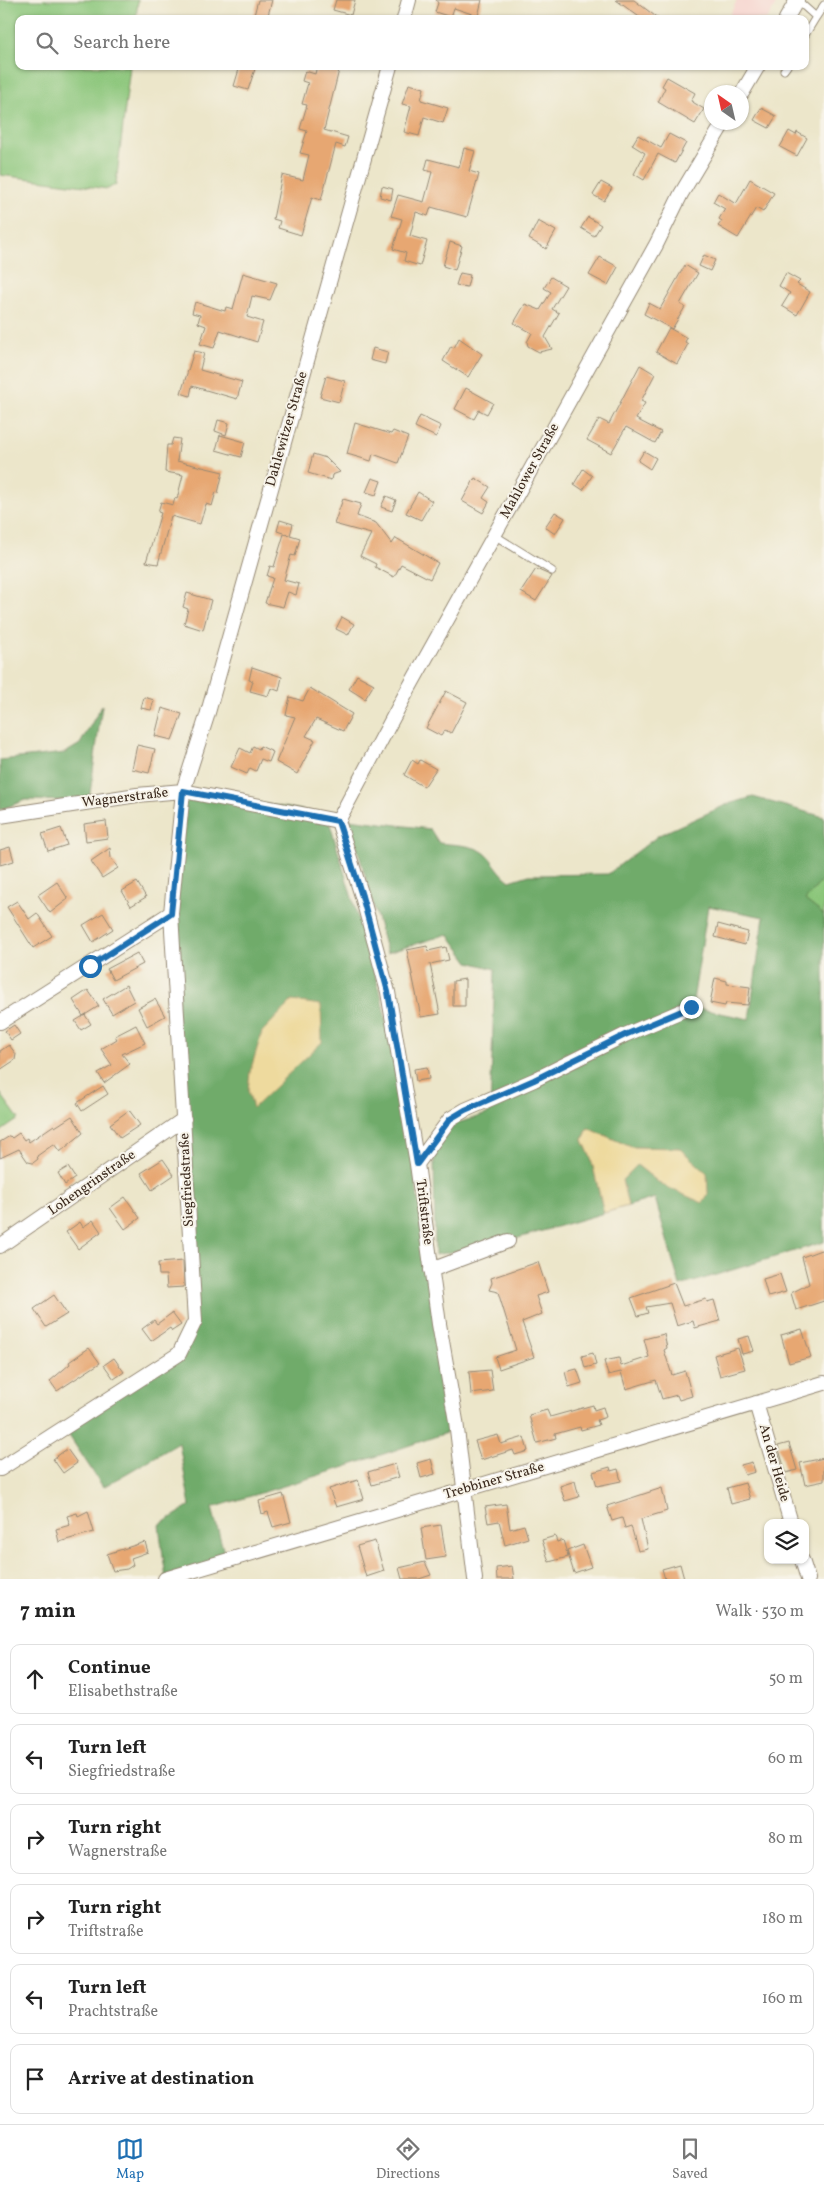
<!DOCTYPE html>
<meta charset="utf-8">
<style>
:root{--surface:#fff;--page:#f6f6f6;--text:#222;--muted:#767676;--line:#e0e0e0;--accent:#1f6fb2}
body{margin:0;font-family:Vollkorn,serif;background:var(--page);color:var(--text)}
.controls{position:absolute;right:15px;bottom:15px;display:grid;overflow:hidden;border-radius:10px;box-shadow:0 1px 4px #0004}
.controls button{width:45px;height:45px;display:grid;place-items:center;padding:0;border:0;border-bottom:1px solid var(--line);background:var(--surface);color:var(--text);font:25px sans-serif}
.compass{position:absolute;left:704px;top:85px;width:45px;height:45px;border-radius:50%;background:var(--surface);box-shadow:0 1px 4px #0004;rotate:326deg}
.stop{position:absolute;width:15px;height:15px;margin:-11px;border:4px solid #1f6fb2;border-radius:50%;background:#fff}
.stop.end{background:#1f6fb2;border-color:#fff;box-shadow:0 1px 5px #0008}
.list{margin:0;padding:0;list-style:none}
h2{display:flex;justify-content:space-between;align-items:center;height:65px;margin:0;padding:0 20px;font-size:21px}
h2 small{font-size:16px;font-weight:400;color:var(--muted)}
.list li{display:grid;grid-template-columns:32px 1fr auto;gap:15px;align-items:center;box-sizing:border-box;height:70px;margin:0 10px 10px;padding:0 10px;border:1px solid var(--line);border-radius:10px}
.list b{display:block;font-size:19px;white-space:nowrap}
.list p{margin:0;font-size:16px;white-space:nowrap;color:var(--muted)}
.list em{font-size:16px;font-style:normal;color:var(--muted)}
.icon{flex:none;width:28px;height:28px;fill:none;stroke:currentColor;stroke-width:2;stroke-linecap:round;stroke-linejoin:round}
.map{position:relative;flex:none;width:824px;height:1579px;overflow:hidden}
.search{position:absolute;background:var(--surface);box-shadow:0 1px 4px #0004;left:15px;right:15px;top:15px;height:55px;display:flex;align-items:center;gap:12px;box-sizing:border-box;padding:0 18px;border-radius:10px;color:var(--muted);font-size:19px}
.sheet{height:545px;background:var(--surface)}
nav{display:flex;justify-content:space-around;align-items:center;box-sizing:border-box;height:70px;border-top:1px solid var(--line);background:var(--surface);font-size:14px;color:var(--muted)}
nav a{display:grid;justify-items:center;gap:2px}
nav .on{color:var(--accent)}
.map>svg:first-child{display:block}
</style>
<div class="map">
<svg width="824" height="1579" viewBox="0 0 824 1579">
<rect width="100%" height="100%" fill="#f7f3e8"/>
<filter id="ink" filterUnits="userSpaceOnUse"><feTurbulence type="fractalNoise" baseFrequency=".02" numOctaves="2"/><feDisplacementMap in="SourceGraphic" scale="10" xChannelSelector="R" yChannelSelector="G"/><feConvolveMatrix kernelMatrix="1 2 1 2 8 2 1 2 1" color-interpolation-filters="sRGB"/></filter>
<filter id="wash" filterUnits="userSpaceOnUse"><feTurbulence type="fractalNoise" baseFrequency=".0096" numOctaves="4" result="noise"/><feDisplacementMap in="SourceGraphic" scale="20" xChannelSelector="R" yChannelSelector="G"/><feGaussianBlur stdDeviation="1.12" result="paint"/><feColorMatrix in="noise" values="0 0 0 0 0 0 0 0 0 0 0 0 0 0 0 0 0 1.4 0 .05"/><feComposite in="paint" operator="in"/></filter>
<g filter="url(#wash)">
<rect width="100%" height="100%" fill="#ece6ca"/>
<path fill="#f7d0cb" d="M 737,0 L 778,0 L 768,19 L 728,19 Z"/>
<path fill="#8bc67a" stroke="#63784c" d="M 0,0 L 138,0 L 136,19 L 19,19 L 19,66 L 130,66 L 116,184 L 108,189 L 0,175 Z
M 824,878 L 824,915 L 804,900 Z
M 0,1093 L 19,1119 L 0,1132 Z"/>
<path fill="#70ab6a" stroke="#566a44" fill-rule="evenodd" d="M 102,705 L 89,801 L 25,800 L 0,810 L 0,760 L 65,753 L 80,744 Z
M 183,791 L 327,814 L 381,995 L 413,1162 L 449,1432 L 339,1469 L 212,1508 L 226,1560 L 166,1579 L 159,1525 L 190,1506 L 179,1443 L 103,1487 L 64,1428 L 179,1354 L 195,1321 L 171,913 Z
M 753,797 L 824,817 L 824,878 L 805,900 L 824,915 L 824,1242 L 680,1286 L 655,1198 L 628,1206 L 622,1180 L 637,1165 L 662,1185 L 679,1148 L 631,1147 L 588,1128 L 583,1140 L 591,1158 L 604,1213 L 508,1241 L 435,1255 L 434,1155 L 451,1125 L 490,1113 L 495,969 L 469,962 L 448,934 L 387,953 L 349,819 L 430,829 L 439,843 C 454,845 474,844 486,854 C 495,863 499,873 510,881 L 529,875 L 608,874 L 659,835 L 728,804 ZM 708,906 L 764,917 L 749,1019 L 692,1007 Z"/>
<path fill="#eeda9e" stroke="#94825e" d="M 292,1001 L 321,1005 L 322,1042 L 253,1108 L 248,1090 L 250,1072 L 262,1032 Z
M 588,1128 L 631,1147 L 679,1148 L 707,1173 L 708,1194 L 703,1203 L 662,1185 L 637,1165 L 622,1180 L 628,1206 L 604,1213 L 591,1158 L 583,1140 Z"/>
<g id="blocks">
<path fill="#e7a772" d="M 258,0 L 272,0 L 267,19 L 253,19 Z
M 336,0 L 355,0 L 351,15 L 333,10 Z
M 436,0 L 482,0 L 478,16 L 454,8 L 451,17 L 435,12 L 438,3 Z
M 616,0 L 634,0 L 659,19 L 642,19 Z
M 240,66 L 256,66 L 248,90 L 234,86 Z
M 317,66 L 340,66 L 324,130 L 348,137 L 345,147 L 336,144 L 321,200 L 312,197 L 301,235 L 278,228 L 280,221 L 273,219 L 282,175 L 303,180 L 309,155 L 300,153 L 307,131 L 300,129 L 307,105 L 302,104 L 308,83 L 302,81 L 305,71 L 315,74 Z
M 667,77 L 695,93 L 691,101 L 704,109 L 695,124 L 658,102 L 665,88 L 662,86 Z
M 409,84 L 424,88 L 421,100 L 448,108 L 443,123 L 424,117 L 419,136 L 404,132 L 411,106 L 402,104 Z
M 761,108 L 776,116 L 769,128 L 754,120 Z
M 789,131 L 796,135 L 797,132 L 807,138 L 797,156 L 780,147 Z
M 669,134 L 686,143 L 675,163 L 658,154 L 644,180 L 634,174 L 645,153 L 632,145 L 638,135 L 661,148 Z
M 464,148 L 475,151 L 469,171 L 479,174 L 467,217 L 431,207 L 428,216 L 416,212 L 410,236 L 427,241 L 420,266 L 404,261 L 406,253 L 393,249 L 402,219 L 391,216 L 398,195 L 424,202 L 432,172 L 425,170 L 428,159 L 459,167 Z
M 750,179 L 774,193 L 763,212 L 756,208 L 738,238 L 718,226 L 722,221 L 719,219 L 725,209 L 713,202 L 718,193 L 736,204 Z
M 601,182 L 612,188 L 604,201 L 593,195 Z
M 382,186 L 393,189 L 391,200 L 380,197 Z
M 588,217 L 601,225 L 594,236 L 581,228 Z
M 538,221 L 556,231 L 546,249 L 529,239 Z
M 450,242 L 462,246 L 455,270 L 443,266 Z
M 704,255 L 715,260 L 710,271 L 699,266 Z
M 600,257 L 618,267 L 608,285 L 589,275 Z
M 685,265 L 698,273 L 680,304 L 685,307 L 672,329 L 644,314 L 649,303 L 660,309 Z
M 243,273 L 277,283 L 270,300 L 252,296 L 247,317 L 263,322 L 257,342 L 220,330 L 214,348 L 200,344 L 206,326 L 198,323 L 200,315 L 192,313 L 195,302 L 225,311 L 226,307 L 233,309 Z
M 460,273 L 470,275 L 467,287 L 456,285 Z
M 786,273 L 800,281 L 797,284 L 810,292 L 797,315 L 782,306 L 790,293 L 779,286 Z
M 551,277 L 566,286 L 552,309 L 559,313 L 545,337 L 552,349 L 539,352 L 528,346 L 527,342 L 532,333 L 514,323 L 525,304 L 540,310 L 551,292 L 544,288 Z
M 669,328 L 687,338 L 685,342 L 688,344 L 677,364 L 656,352 Z
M 459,338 L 482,354 L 468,377 L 443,361 L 451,346 L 454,348 Z
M 373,348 L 388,352 L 385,364 L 370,360 Z
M 194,351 L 204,353 L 200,370 L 242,382 L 237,399 L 192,386 L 190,396 L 181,393 Z
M 640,365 L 655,374 L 641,401 L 645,403 L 636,419 L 661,432 L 655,443 L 626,427 L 611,453 L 587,440 L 599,419 L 609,424 Z
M 326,376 L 345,381 L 339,402 L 320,397 Z
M 466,388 L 493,403 L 487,414 L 479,410 L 474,419 L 455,409 Z
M 420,416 L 441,426 L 436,437 L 415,427 Z
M 218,420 L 229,423 L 226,435 L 215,431 Z
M 355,423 L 391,434 L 393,431 L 408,437 L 398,463 L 373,454 L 371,461 L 347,454 Z
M 220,435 L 245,442 L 241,457 L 216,450 Z
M 173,438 L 180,439 L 177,461 L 223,472 L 218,493 L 216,492 L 212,506 L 206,504 L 200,524 L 171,516 L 158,564 L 146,562 L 161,513 L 158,512 L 161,502 L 173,505 L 175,498 L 177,499 L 183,475 L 165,472 L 167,445 L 171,445 Z
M 644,451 L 656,458 L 650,469 L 638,461 Z
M 313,454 L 326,458 L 340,472 L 332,475 L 331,480 L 308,473 Z
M 583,469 L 592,476 L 583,490 L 574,484 Z
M 372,478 L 381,481 L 376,495 L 366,492 Z
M 475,478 L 490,487 L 483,498 L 489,502 L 483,513 L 462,501 Z
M 418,492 L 432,501 L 421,520 L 406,513 Z
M 386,496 L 396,500 L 392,511 L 381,507 Z
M 343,499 L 361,504 L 357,516 L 376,523 L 392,544 L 396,538 L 438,563 L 430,579 L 401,564 L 394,577 L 375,567 L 376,564 L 360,556 L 371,534 L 334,524 Z
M 555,512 L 565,518 L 555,534 L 545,527 Z
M 280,520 L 293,524 L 290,535 L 300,538 L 295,556 L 291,555 L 284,580 L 299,584 L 296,595 L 288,592 L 283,607 L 265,603 L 273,578 L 267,576 L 270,566 L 274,567 L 284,534 L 289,535 L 277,531 Z
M 536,569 L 552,576 L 536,601 L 521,592 Z
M 187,593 L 211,600 L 203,630 L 184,624 L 188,609 L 183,607 Z
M 342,617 L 354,624 L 348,635 L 336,629 Z
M 252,667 L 282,677 L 279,691 L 271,688 L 268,696 L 250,691 L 253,681 L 249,680 Z
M 357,675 L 374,684 L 365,699 L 349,689 Z
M 310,688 L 352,714 L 343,731 L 316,719 L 306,736 L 315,740 L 297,774 L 276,762 L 295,717 L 286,715 L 290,697 L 303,701 Z
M 446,691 L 467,702 L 451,733 L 445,730 L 441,736 L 426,728 Z
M 144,697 L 154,700 L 151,710 L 141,708 Z
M 162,708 L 182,714 L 172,740 L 155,736 Z
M 137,745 L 155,749 L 149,773 L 132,769 Z
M 253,746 L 259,749 L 260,746 L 273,752 L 269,762 L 261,759 L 256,771 L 250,768 L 247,774 L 231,767 L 240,748 L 250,753 Z
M 412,760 L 418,764 L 420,760 L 436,769 L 424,787 L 404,775 Z
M 106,821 L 108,838 L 86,841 L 84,824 Z
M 61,828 L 67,845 L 48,851 L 42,834 Z
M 10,847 L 14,861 L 0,865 L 0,850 Z
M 110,848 L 111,858 L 118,868 L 102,878 L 91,861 Z
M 57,882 L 68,899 L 50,913 L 38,895 Z
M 137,882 L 146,897 L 131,906 L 122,891 Z
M 17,901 L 29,919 L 37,913 L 52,936 L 33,948 L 7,907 Z
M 103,913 L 113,929 L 93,942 L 83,925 Z
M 718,924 L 748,932 L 745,945 L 715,937 Z
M 427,946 L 428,951 L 446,947 L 449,960 L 430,964 L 440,1014 L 421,1017 L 407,950 Z
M 137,953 L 143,964 L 113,980 L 107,969 Z
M 715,978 L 727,981 L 727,984 L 750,987 L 748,1005 L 726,1003 L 725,1006 L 710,1003 Z
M 465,979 L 465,1006 L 453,1006 L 453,981 Z
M 126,985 L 134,1001 L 112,1014 L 103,999 Z
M 88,990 L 99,1006 L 83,1016 L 73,1000 Z
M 155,999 L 165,1016 L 147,1026 L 138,1008 Z
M 85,1015 L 91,1024 L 81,1030 L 75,1021 Z
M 14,1025 L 20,1034 L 11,1040 L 5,1031 Z
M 136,1025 L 145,1043 L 122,1054 L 130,1064 L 104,1083 L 98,1073 L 112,1065 L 101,1049 L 117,1039 L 115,1036 Z
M 9,1045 L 16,1054 L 15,1060 L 0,1070 L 0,1051 Z
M 427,1067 L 429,1079 L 416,1081 L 414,1069 Z
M 103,1086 L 108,1094 L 82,1111 L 77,1103 Z
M 129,1110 L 140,1125 L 120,1138 L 110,1124 Z
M 72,1116 L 83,1133 L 60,1152 L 54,1144 L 37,1156 L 38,1159 L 33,1163 L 28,1162 L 19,1149 L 0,1158 L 0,1142 L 10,1136 L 12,1138 L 19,1133 L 24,1140 L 27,1138 L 29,1142 L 54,1125 L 55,1127 Z
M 163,1159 L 174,1175 L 152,1190 L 141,1173 Z
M 68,1167 L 75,1178 L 65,1185 L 58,1173 Z
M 125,1197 L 140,1218 L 125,1229 L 110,1208 Z
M 93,1220 L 101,1232 L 78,1249 L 66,1232 L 80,1222 L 83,1227 Z
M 821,1250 L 824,1251 L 824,1301 L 796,1310 L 791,1293 L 809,1284 L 802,1257 Z
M 183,1261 L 184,1287 L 167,1288 L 166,1275 L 159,1275 L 158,1263 Z
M 538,1262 L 548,1292 L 536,1296 L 542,1314 L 522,1322 L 534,1357 L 499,1369 L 495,1357 L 516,1350 L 498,1292 L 489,1290 L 492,1283 L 491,1278 Z
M 780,1274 L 786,1292 L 768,1297 L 763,1279 Z
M 674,1283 L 683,1306 L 706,1299 L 707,1302 L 714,1300 L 720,1321 L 695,1328 L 693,1321 L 677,1326 L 670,1303 L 646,1307 L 648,1313 L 638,1316 L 631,1298 Z
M 54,1295 L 67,1314 L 46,1327 L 34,1309 Z
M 172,1313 L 181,1325 L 172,1331 L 170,1328 L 151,1341 L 142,1329 L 154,1320 L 157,1324 Z
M 802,1329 L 811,1357 L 789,1363 L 781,1335 Z
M 664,1334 L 667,1348 L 664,1350 L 672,1375 L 685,1371 L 692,1396 L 679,1400 L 677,1395 L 662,1399 L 656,1380 L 626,1389 L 621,1372 L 608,1375 L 604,1361 L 619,1358 L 621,1366 L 649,1357 L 644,1339 Z
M 749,1336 L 754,1351 L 742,1354 L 738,1339 Z
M 89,1348 L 100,1363 L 57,1391 L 50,1381 L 70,1364 L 69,1362 Z
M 738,1348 L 745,1369 L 720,1376 L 714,1355 Z
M 593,1353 L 596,1365 L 585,1368 L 582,1356 Z
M 114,1358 L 124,1372 L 114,1379 L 104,1365 Z
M 577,1369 L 582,1383 L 569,1387 L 565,1372 Z
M 490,1370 L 493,1391 L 471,1394 L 469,1372 Z
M 593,1405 L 594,1410 L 603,1407 L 606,1417 L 597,1420 L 599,1425 L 581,1430 L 580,1427 L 555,1434 L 556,1438 L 537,1443 L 529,1415 L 547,1410 L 550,1417 Z
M 498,1435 L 501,1444 L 524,1437 L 528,1451 L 515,1455 L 513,1450 L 481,1460 L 475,1441 Z
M 789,1443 L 797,1470 L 786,1473 L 778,1446 Z
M 67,1449 L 77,1463 L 63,1473 L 53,1459 Z
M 824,1458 L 824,1481 L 805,1485 L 800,1463 Z
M 431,1459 L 435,1474 L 421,1478 L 417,1463 Z
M 752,1462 L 755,1472 L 745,1475 L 741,1465 Z
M 395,1464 L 399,1477 L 372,1485 L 368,1472 Z
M 610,1467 L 611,1471 L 618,1469 L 621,1481 L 597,1486 L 593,1472 Z
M 358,1480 L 364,1499 L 336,1507 L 329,1489 Z
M 575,1481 L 579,1497 L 565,1501 L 560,1486 Z
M 745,1483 L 750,1499 L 731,1504 L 727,1488 Z
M 662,1488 L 667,1511 L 641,1519 L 648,1549 L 638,1551 L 631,1526 L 625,1528 L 622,1518 L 612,1521 L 607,1506 Z
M 283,1494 L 291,1522 L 273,1527 L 268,1512 L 262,1514 L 259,1501 Z
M 506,1504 L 510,1529 L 524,1525 L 528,1538 L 505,1545 L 499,1521 L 488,1523 L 485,1507 Z
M 88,1511 L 94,1532 L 59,1542 L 56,1529 L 70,1525 L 67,1516 L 77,1513 L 78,1516 Z
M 441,1525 L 446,1557 L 426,1560 L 421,1528 Z
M 555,1536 L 557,1542 L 563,1540 L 568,1557 L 549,1562 L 542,1540 Z
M 375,1541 L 384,1571 L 366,1577 L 357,1546 Z
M 145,1542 L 148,1552 L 131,1558 L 133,1565 L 127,1569 L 113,1571 L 107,1554 Z
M 583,1545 L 591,1567 L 574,1573 L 567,1551 Z
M 425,1562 L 431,1575 L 419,1579 L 402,1579 L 399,1568 Z
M 680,1564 L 684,1579 L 665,1579 L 662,1569 Z
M 512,1566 L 514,1579 L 497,1579 L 496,1568 Z"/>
</g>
</g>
<g filter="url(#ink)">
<use href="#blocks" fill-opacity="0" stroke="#948874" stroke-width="1"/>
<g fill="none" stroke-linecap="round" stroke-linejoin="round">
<g stroke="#948874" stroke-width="9">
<path id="service" d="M 797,0 L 816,17 L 805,35
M 816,17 L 824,5
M 784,70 L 787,66
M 494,535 L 552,571"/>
</g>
<g stroke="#948874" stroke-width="16">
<path id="minor" d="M 404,19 L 409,0
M 786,19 L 797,0
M 742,93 L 758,66
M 0,816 L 137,795 L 183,791 L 338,821
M 338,821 L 404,697 L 656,245 L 681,194 L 724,122
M 338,821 L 362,896 L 388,992 L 417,1164 L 439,1324 L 456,1421 L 475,1579
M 0,1022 L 171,913
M 417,1164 L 450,1119 L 465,1110 L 534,1080 L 625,1035 L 691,1007
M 0,1246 L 184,1119
M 431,1270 L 508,1241
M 756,1403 L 791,1523
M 0,1469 L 179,1354 L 195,1321 L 171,913 L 183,791 L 207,716 L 390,66
M 802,1560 L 808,1579
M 165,1579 L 824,1383"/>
</g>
<use href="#service" stroke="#fff" stroke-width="7"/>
<use href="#minor" stroke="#fff" stroke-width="14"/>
</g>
</g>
<g fill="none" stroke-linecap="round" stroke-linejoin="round" filter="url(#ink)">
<path stroke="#1f6fb2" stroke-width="6" d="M 90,966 L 171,914 L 183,791 L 338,821 L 362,896 L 388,992 L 417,1164 L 450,1119 L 465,1110 L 534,1080 L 625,1035 L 691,1007"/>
</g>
<g text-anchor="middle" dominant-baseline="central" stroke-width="4" stroke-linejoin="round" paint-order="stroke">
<g font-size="14" fill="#3b2a1e" stroke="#f7f3e8">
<text transform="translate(287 429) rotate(-74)">Dahlewitzer Straße</text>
<text transform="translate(530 471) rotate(-61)">Mahlower Straße</text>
<text transform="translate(125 798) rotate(-7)">Wagnerstraße</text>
<text transform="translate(187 1180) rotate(-93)">Siegfriedstraße</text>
<text transform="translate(92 1183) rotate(-35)">Lohengrinstraße</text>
<text transform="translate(424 1212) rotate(83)">Triftstraße</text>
<text transform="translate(774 1463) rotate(74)">An der Heide</text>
<text transform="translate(494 1481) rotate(-16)">Trebbiner Straße</text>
</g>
</g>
</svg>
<div class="controls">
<button><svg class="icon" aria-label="layers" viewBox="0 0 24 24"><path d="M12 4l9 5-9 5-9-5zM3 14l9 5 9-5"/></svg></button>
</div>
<svg class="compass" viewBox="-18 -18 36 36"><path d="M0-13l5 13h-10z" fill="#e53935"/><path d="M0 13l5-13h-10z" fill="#767676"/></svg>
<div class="stop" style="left:90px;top:966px"></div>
<div class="stop end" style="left:691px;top:1007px"></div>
<div class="search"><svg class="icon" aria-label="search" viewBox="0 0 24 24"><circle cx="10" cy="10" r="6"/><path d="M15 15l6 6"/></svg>Search here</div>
</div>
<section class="sheet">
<h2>7 min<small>Walk · 530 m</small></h2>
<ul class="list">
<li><svg class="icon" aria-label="ahead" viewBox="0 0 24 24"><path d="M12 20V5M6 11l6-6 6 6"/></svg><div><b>Continue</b><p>Elisabethstraße</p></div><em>50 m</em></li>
<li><svg class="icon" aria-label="left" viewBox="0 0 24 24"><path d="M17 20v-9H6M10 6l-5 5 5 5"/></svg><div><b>Turn left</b><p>Siegfriedstraße</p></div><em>60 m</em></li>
<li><svg class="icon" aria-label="right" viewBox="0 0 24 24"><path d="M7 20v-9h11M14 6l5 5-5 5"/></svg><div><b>Turn right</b><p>Wagnerstraße</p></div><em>80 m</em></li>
<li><svg class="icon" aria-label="right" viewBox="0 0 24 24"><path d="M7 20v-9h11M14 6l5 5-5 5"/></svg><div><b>Turn right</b><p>Triftstraße</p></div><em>180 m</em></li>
<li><svg class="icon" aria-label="left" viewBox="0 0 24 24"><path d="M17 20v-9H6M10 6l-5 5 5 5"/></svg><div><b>Turn left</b><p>Prachtstraße</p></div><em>160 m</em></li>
<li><svg class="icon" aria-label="arrive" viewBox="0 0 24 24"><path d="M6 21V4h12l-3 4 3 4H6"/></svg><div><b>Arrive at destination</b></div></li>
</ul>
</section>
<nav>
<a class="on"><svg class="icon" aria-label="map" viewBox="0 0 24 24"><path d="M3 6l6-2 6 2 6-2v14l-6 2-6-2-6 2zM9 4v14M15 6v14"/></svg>Map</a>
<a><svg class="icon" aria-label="directions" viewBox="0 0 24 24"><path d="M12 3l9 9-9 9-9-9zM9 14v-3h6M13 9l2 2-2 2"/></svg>Directions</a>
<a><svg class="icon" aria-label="saved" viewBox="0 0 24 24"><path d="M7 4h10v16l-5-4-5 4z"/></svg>Saved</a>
</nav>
